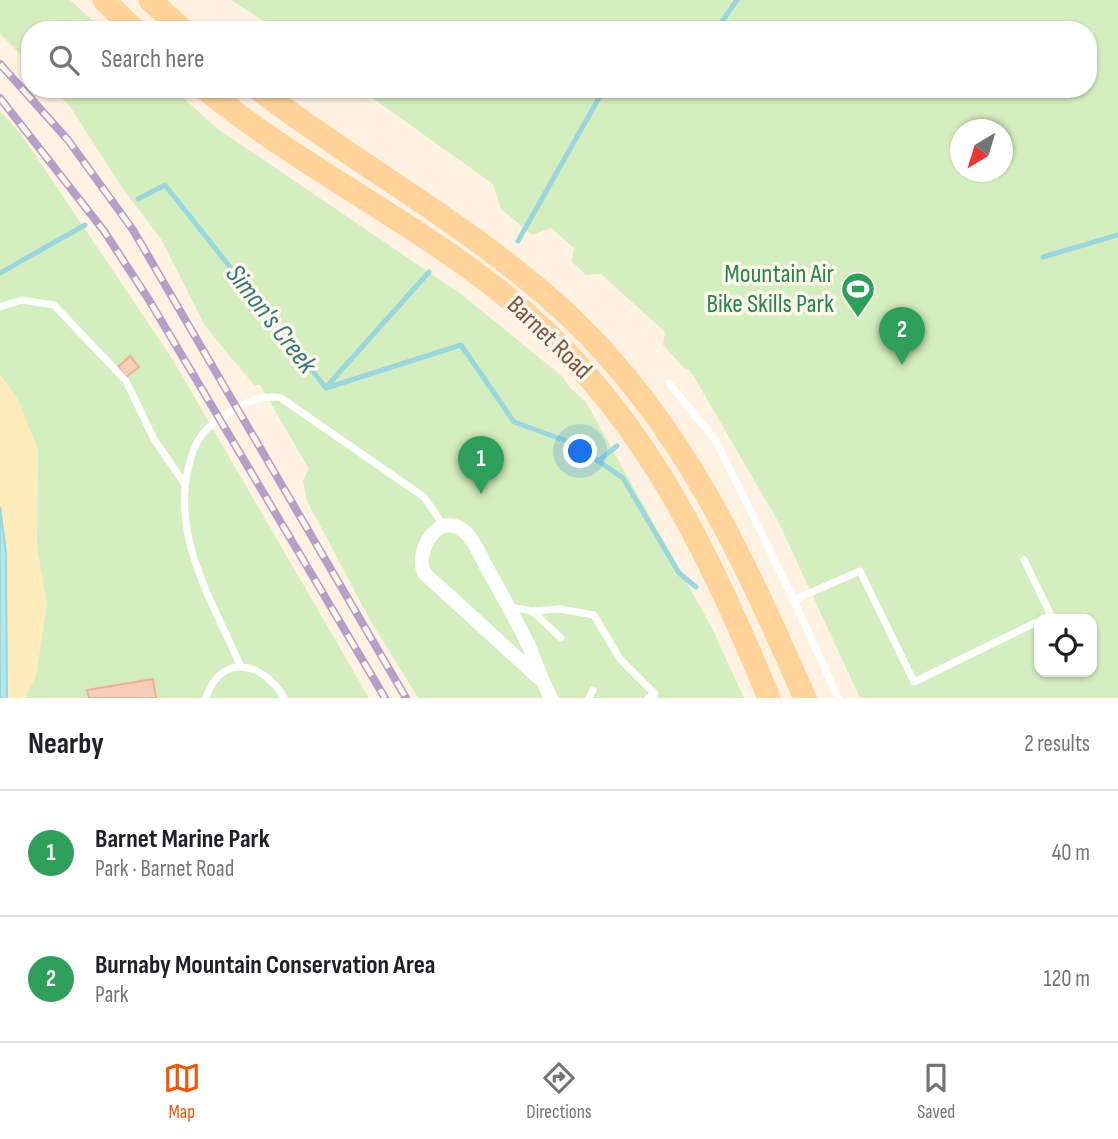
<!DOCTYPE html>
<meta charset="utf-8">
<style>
:root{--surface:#fff;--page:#f6f6f6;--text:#202124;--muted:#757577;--line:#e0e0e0;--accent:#ea580c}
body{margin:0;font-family:"Sofia Sans Condensed",sans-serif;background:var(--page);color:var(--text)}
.controls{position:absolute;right:21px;bottom:21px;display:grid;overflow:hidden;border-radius:14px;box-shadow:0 2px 5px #0004}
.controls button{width:63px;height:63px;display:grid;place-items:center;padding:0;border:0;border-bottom:2px solid var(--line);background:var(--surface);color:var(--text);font:35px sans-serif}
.compass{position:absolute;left:950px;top:119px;width:63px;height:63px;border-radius:50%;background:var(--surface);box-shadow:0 2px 5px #0004;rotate:218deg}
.you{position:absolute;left:581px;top:452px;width:24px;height:24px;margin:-18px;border:5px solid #fff;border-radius:50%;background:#1a73e8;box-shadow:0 0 0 10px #1a73e833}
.badge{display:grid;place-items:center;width:46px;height:46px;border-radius:50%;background:var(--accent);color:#fff;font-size:23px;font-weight:700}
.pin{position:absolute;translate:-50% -58px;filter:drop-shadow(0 2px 4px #0008)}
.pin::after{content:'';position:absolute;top:37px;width:24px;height:21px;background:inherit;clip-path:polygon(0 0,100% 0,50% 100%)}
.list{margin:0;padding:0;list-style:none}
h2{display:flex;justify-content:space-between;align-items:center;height:91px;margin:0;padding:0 28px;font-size:30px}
h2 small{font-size:23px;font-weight:400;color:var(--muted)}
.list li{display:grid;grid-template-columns:46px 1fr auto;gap:21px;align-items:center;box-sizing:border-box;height:126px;padding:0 28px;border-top:2px solid var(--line)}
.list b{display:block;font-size:26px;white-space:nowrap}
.list p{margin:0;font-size:23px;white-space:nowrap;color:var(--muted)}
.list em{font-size:23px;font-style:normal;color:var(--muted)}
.icon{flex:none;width:38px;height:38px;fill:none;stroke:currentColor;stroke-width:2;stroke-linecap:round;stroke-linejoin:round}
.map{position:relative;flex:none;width:1118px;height:698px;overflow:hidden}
.search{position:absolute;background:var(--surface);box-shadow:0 2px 5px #0004;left:21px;right:21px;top:21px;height:77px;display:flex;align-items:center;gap:18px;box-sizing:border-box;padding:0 24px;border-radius:28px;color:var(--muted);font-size:26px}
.sheet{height:343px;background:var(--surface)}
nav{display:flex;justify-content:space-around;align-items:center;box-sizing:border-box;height:98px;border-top:2px solid var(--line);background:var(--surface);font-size:19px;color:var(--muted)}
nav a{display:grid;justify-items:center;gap:4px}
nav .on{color:var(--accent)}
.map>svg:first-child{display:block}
</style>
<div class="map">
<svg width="1118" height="698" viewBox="0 0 1118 698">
<rect width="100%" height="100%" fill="#fff2e2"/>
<path fill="#d5eebf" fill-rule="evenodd" d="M 0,0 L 70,0 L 103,30 L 30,30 L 30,64 L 0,34 Z
M 231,0 L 1118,0 L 1118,698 L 860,698 L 779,523 L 690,370 L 684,368 L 663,345 L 665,332 L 601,274 L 586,275 L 572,262 L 574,248 L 551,228 L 532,235 L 501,209 L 493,184 L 360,89 L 1088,89 L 1088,30 L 277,30 ZM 960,130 L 1002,130 L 1002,172 L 960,172 ZM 1039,619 L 1092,619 L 1092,672 L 1039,672 Z
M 54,89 L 173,89 L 218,129 L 461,294 L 562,376 L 570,388 L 586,402 L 712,628 L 744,698 L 418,698 L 370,620 L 307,501 L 303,480 L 309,469 L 260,385 L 254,385 L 205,326 L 161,239 L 123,189 L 71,108 Z
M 0,111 L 21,134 L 173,360 L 369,698 L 7,698 L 0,507 Z"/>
<path fill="#ffecbc" d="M 0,375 L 16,396 L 38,449 L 37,548 L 47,604 L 36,676 L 25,698 L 0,698 Z"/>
<path fill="#b4e6ea" stroke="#9ad7dd" stroke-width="2" d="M 0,507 L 6,553 L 7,698 L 0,698 Z"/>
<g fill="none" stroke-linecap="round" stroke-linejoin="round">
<path stroke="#9ad7dd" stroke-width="5" d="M 716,30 L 737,0
M 138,199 L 165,185 L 326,388
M 518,241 L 604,89
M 1043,257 L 1118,235
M 0,273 L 85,225
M 328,385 L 429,272
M 326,388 L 461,345 L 514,422 L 572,443 L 623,478 L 679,573 L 696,587
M 598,461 L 617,446"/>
</g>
<path fill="#f7cdb7" stroke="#ebb195" stroke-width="2" d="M 130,356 L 139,367 L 126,377 L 118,367 Z
M 153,679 L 156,698 L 89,698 L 87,690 Z"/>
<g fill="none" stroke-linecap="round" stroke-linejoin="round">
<path stroke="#fff" stroke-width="7" d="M 0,307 L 22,300 L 54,305 L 126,381 L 154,439 L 184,483
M 669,383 L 716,441 L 794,600 L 838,698
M 1024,560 L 1051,615 L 1042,619
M 794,600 L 860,571 L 914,682 L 1039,621
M 510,607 L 532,611 L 561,638
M 532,611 L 560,609 L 594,615 L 620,659 L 655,694 L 648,698
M 241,667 C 214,604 172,540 188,469 C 193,446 201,430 222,417 C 239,406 260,393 281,398 L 424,497 L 444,526
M 206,698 C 221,651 265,663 284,698
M 589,698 L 593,690"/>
<path stroke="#fff" stroke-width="14" d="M 538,677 L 424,573 C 414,550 440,509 465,532 C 475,541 481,557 487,568 C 501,593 515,618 528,644 C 536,663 541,680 551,698"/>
<path stroke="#ffd399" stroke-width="23" d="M 104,0 L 135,30
M 150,0 L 183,30
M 205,89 C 297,164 404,216 497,289 C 636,399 703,539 769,698
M 258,89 C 360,167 477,229 570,317 C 684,425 743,558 805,698"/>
<g stroke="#b49fc9" stroke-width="8">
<path id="rail" d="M 0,64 L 68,140 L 133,230 L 406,698
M 0,98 L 104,231 L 149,300 L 385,698"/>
</g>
<use href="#rail" stroke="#fff6eb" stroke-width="5" stroke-dasharray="16" stroke-linecap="butt"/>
</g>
<defs>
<g id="stadium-pin" transform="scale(1.75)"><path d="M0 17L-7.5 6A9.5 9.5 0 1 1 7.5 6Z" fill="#2e9e5b" stroke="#fff6eb"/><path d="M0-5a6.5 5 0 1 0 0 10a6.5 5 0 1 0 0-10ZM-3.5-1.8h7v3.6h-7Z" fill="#fff"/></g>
</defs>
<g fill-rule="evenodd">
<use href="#stadium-pin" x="858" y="289"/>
</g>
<g text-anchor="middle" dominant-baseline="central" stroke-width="7" stroke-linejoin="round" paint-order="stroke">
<g font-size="26" fill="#27864d" stroke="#fff6eb" text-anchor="end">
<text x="834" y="274">Mountain Air<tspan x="834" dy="30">Bike Skills Park</tspan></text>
</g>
<g font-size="26" fill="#795546" stroke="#fff6eb">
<text transform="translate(549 338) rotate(44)">Barnet Road</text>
</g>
<g font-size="28" font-style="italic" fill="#377880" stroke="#fff6eb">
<text transform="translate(271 319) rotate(52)">Simon's Creek</text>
</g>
</g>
</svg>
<div class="controls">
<button><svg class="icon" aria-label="locate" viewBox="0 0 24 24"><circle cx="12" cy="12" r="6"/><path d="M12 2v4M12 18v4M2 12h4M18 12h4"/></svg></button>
</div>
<svg class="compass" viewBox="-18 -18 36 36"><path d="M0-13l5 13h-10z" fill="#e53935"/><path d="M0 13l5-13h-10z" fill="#757577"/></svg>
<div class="you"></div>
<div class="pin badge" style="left:481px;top:494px;background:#2e9e5b">1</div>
<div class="pin badge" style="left:902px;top:365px;background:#2e9e5b">2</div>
<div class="search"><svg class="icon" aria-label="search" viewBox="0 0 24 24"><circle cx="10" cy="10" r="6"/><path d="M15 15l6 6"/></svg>Search here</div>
</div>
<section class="sheet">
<h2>Nearby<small>2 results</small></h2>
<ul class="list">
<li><span class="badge" style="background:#2e9e5b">1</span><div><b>Barnet Marine Park</b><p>Park · Barnet Road</p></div><em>40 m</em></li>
<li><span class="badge" style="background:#2e9e5b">2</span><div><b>Burnaby Mountain Conservation Area</b><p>Park</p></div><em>120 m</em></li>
</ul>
</section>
<nav>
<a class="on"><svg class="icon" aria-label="map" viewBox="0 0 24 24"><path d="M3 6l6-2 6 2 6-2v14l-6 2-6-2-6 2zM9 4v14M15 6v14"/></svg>Map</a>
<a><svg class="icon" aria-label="directions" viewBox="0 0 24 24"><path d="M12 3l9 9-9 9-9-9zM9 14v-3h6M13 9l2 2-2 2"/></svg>Directions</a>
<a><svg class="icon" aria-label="saved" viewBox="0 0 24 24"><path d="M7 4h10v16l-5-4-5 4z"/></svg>Saved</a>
</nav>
